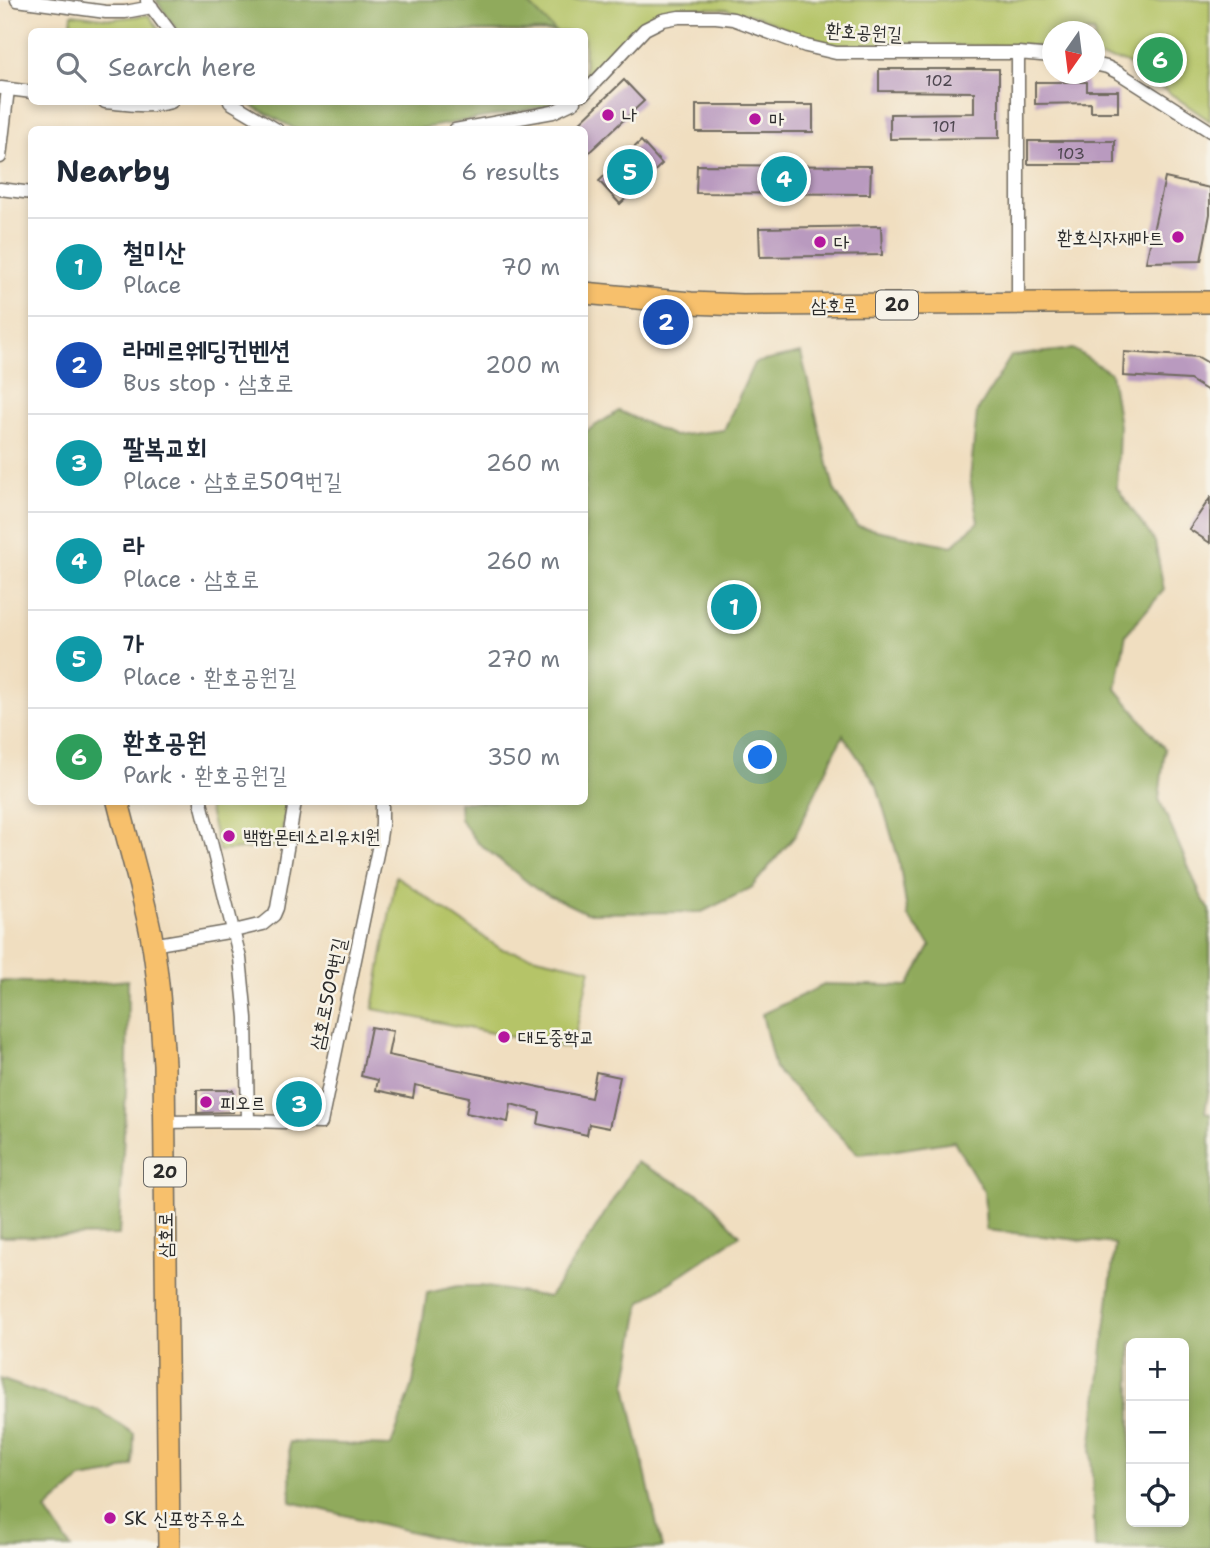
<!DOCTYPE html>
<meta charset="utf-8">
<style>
:root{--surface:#fff;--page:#f2f2f3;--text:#1f2937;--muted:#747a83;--line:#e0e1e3;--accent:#b5179e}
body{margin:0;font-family:"Shantell Sans","Poor Story",sans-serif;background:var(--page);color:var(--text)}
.controls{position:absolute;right:21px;bottom:21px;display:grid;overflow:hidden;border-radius:10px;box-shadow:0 4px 10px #0003}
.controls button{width:63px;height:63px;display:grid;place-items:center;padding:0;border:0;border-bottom:2px solid var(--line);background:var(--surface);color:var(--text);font:35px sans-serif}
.compass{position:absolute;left:1042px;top:21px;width:63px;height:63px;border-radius:50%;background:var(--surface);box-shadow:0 4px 10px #0003;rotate:194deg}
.you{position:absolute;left:761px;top:758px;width:24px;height:24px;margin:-18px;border:5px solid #fff;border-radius:50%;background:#1a73e8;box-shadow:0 0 0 10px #1a73e833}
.badge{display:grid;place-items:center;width:46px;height:46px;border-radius:50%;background:var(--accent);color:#fff;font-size:23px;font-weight:700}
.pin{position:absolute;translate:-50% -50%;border:4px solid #fff;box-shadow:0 2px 7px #0006}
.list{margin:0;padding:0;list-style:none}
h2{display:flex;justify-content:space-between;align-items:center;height:91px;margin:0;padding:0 28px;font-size:30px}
h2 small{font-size:23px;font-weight:400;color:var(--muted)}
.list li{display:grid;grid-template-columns:46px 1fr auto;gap:21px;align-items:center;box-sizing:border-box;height:98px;padding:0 28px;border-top:2px solid var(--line)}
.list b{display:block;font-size:26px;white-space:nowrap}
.list p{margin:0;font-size:23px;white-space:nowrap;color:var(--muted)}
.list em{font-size:23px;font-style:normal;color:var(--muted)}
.icon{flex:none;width:38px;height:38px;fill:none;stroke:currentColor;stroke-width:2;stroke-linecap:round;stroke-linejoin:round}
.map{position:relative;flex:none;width:1210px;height:1548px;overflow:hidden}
.search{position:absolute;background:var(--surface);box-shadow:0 4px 10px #0003;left:28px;top:28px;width:560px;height:77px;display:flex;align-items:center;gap:18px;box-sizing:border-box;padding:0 24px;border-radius:10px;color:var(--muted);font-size:26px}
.panel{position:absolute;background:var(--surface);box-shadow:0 4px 10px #0003;left:28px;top:126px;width:560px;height:679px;border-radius:10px}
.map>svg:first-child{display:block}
</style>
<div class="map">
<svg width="1210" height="1548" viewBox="0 0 1210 1548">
<rect width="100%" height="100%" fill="#f7f3e8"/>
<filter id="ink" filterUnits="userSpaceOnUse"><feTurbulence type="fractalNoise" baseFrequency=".0143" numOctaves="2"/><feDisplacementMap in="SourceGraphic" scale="14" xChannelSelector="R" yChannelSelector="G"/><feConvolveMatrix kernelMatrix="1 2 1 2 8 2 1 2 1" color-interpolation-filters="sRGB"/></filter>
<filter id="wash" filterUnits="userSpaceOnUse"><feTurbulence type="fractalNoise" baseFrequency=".00686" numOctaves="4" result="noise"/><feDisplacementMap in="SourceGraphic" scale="28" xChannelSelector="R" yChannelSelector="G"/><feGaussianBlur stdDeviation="1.57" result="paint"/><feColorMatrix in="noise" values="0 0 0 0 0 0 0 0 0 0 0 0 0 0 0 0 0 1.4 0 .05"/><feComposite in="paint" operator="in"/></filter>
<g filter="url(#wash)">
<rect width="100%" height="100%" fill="#f0dec0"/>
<path fill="#b5c467" stroke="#707849" stroke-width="2" d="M 156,0 L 1210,0 L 1210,121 L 1125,62 L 1095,57 L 1094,32 L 1052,32 L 1052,49 L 1035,46 L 857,46 L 831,44 L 811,39 L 759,17 L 727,9 L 682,7 L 662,11 L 642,22 L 585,84 L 584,32 L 178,31 Z
M 72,14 L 112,19 L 149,15 L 160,31 L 70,32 Z
M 207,802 L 287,802 L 280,846 L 219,851 Z
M 396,876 L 501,949 L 590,969 L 572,1049 L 373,1009 Z"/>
<path fill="#90aa5c" stroke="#5e6a44" stroke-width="2" fill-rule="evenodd" d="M 156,0 L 525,0 L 555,31 L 178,31 Z
M 245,102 L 559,102 L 554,105 L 413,130 L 295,129 Z
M 1073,349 L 1111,373 L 1119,426 L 1117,488 L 1155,542 L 1164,590 L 1126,634 L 1116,689 L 1165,749 L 1159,799 L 1201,896 L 1210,910 L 1210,1083 L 1205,1112 L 1210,1114 L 1210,1548 L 1095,1548 L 1091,1450 L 1115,1244 L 986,1230 L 984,1192 L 954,1141 L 891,1151 L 858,1154 L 775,1069 L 762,1014 L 826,984 L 908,986 L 931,945 L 908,917 L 899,861 L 877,786 L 843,735 L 795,836 L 751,888 L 702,912 L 586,913 L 536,889 L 477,842 L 460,819 L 459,802 L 584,802 L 585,432 L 619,411 L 674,436 L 724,430 L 754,363 L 801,353 L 834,489 L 857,526 L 952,546 L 978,522 L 970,479 L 977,412 L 1011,356 ZM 1184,1343 L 1184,1522 L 1131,1522 L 1131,1343 Z
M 128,980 L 127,1069 L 119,1235 L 0,1237 L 0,981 L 84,984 Z
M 636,1162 L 705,1197 L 740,1235 L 641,1302 L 626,1386 L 662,1548 L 478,1548 L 291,1502 L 289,1442 L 391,1446 L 413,1384 L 427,1293 L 458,1286 L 481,1286 L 549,1297 L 592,1234 Z
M 0,1379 L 37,1392 L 100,1411 L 134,1434 L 133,1465 L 112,1474 L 81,1479 L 46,1510 L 71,1548 L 0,1548 Z"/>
<g id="blocks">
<path fill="#b99abf" d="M 879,69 L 999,69 L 999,138 L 890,139 L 890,114 L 974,113 L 974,92 L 879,91 Z
M 624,80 L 644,101 L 584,157 L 584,130 L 572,130 Z
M 1035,82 L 1087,82 L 1087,91 L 1118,91 L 1118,112 L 1091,112 L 1091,103 L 1035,104 Z
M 696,105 L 813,105 L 813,132 L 696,132 Z
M 641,141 L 662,164 L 620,204 L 599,181 Z
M 1028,141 L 1115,141 L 1115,164 L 1028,164 Z
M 697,165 L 871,166 L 870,194 L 696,193 Z
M 1165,178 L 1210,188 L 1210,214 L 1201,261 L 1146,262 Z
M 881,226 L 882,255 L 760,257 L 759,228 Z
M 1124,352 L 1198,357 L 1210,364 L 1210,392 L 1190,380 L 1123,376 Z
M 1210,498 L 1210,543 L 1189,529 Z
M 371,1027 L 393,1031 L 388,1055 L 591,1098 L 596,1072 L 620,1077 L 609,1128 L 589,1124 L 587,1135 L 538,1124 L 540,1112 L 511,1104 L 508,1122 L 466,1113 L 469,1097 L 415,1085 L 413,1098 L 376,1090 L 378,1080 L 361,1076 Z
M 197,1090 L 233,1090 L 233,1112 L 197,1113 Z
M 285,1090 L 317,1098 L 315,1111 L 311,1114 L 280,1113 Z"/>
</g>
</g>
<g filter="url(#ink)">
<use href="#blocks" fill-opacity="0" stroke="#706a5f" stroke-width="2"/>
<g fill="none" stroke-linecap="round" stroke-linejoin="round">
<g stroke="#706a5f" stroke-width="15">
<path id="minor" d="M 17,0 L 106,12 L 125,12 L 152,7
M 147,1 L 170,32
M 1094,64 L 1107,67 L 1119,73 L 1210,131
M 1,88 L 32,92
M 584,94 L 645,29 L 663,20 L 679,17 L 716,17 L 733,19 L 806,46 L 836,53 L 1018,53 L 1052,56
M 105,102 C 128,104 149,108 171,102
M 230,102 L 277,130
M 455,130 L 553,112 L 574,102
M 0,157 L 8,89
M 0,189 L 32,193
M 1018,304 L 1018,53
M 201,802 L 240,958 L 246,1018 L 248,1121
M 152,945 L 234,931 L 263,924 L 274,915 L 277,908 L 295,802
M 164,1122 L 248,1121 L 321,1123 L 379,844 L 382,825 L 382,802"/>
</g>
<g stroke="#706a5f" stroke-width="24">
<path id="primary" d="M 584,293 L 691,303 L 742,305 L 1210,302
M 118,802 C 129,846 142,889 151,934 C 159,977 161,1020 164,1064 L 169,1548"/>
</g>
<use href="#minor" stroke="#fff" stroke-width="12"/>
<use href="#primary" stroke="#f7c06c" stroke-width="21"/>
</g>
</g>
<g fill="#b5179e" stroke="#f7f3e8" stroke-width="2.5">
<circle cx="608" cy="115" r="7"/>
<circle cx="755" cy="119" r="7"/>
<circle cx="1178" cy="237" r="7"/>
<circle cx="820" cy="242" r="7"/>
<circle cx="229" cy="836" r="7"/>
<circle cx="504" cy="1037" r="7"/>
<circle cx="206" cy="1102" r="7"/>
<circle cx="110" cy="1518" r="7"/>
</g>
<g text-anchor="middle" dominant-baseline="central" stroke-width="5" stroke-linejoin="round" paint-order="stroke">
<g font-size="16" fill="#4e4750">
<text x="939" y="80">102</text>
<text x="944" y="126">101</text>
<text x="1071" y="153">103</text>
</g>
<g fill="#f7f3e8" stroke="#686764" stroke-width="2">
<rect x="876" y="290.5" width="42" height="29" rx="5"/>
<rect x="144" y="1157.5" width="42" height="29" rx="5"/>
</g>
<g font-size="18" font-weight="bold" fill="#2b2b2b">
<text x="897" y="305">20</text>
<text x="165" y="1172">20</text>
</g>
<g font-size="19" fill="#2b2b2b" stroke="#f7f3e8">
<text transform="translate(864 32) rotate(3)">환호공원길</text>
<text x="834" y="305">삼호로</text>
<text transform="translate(328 994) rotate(-78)">삼호로509번길</text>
<text transform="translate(165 1235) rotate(-90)">삼호로</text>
</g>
<g font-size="19" fill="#2b2b2b" stroke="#f7f3e8" text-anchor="start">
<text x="622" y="115">나</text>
<text x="769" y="119">마</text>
<text x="1164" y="237" text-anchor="end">환호식자재마트</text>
<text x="834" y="242">다</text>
<text x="243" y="836">백합몬테소리유치원</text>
<text x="518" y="1037">대도중학교</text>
<text x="220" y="1102">피오르</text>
<text x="124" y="1518">SK 신포항주유소</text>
</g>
</g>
</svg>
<div class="controls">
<button>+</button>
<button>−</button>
<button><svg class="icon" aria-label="locate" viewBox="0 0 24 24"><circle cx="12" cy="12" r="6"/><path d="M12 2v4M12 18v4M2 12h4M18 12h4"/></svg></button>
</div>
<svg class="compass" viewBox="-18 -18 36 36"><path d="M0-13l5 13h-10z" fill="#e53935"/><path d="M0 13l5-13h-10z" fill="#747a83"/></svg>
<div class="you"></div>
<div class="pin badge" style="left:734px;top:607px;background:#0f9aa8">1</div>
<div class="pin badge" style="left:666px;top:322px;background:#1a4fb4">2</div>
<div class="pin badge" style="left:299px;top:1104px;background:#0f9aa8">3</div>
<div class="pin badge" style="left:784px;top:179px;background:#0f9aa8">4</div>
<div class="pin badge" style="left:630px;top:172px;background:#0f9aa8">5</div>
<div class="pin badge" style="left:1160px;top:60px;background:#2e9e5b">6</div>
<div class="search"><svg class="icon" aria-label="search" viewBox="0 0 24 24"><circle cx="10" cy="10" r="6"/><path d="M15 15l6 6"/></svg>Search here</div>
<section class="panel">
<h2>Nearby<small>6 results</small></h2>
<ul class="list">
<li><span class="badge" style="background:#0f9aa8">1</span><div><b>철미산</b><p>Place</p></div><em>70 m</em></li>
<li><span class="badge" style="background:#1a4fb4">2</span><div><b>라메르웨딩컨벤션</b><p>Bus stop · 삼호로</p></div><em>200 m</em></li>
<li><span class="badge" style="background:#0f9aa8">3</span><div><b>팔복교회</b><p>Place · 삼호로509번길</p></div><em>260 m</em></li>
<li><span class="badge" style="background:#0f9aa8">4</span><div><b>라</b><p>Place · 삼호로</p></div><em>260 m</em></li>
<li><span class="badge" style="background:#0f9aa8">5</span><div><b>가</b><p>Place · 환호공원길</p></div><em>270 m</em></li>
<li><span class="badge" style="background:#2e9e5b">6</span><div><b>환호공원</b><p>Park · 환호공원길</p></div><em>350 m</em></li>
</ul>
</section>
</div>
